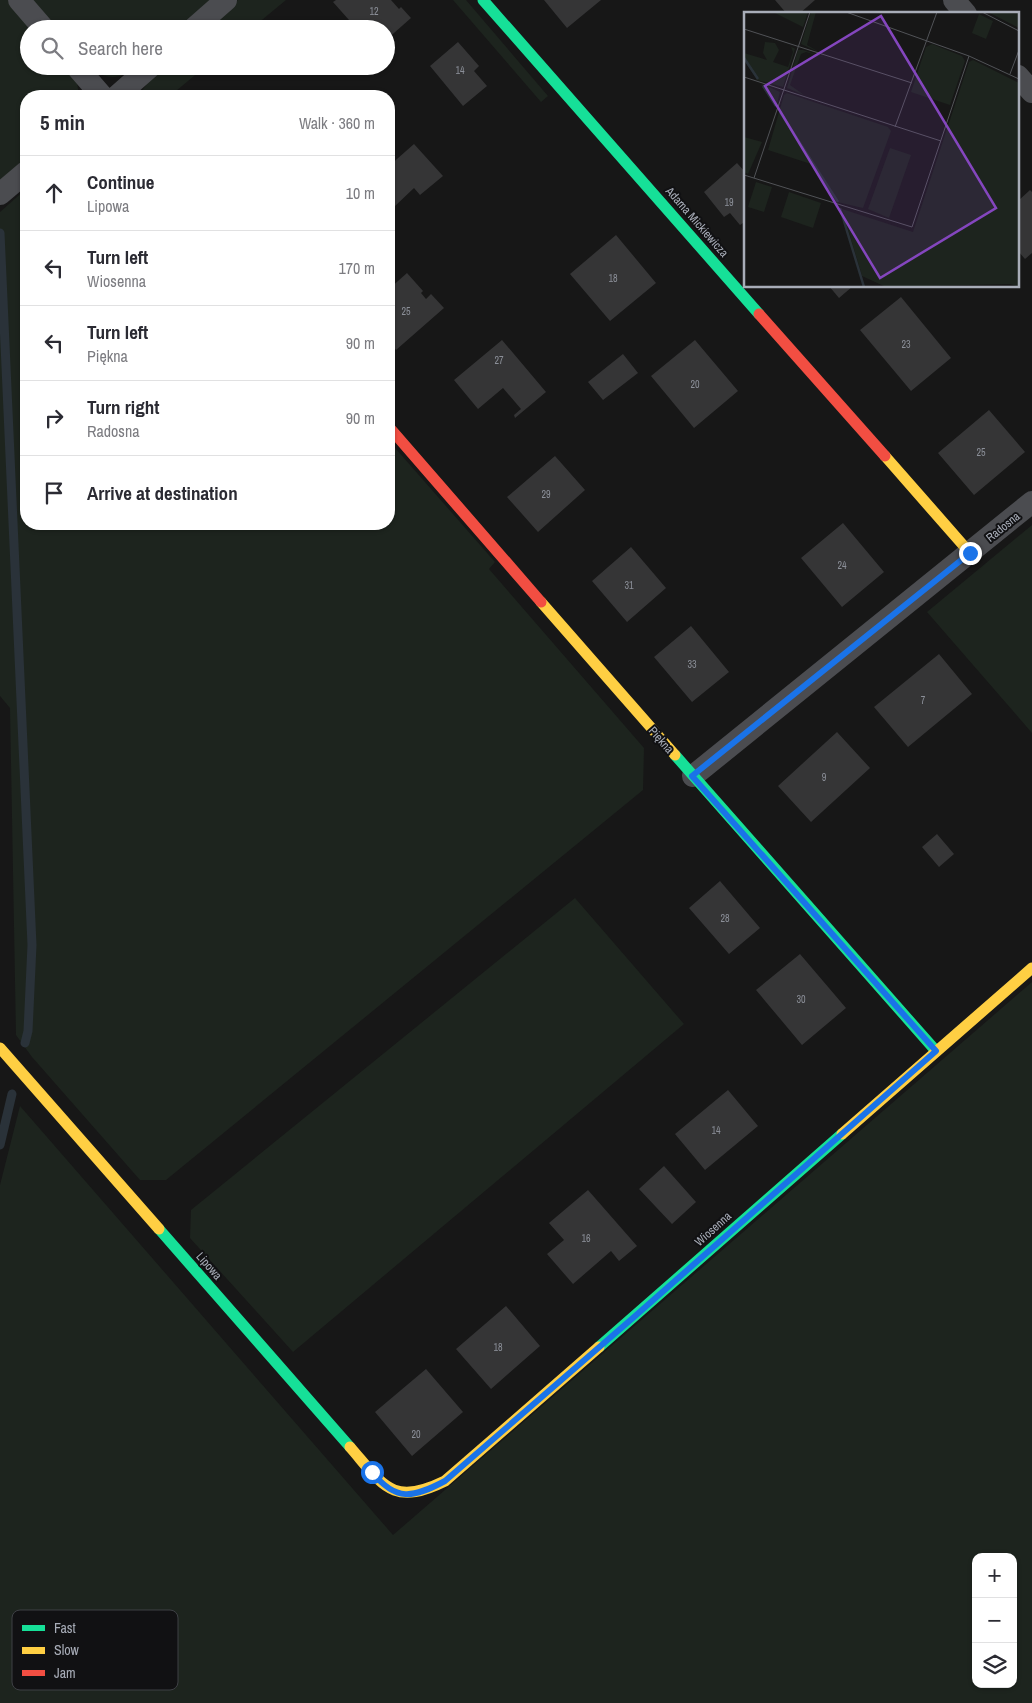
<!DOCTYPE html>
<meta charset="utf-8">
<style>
:root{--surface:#fff;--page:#f7f7f7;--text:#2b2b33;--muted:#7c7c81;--line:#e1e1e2}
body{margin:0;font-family:"Archivo Narrow",sans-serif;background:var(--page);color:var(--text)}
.controls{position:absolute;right:15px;bottom:15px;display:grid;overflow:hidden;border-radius:10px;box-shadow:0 1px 4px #0004}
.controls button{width:45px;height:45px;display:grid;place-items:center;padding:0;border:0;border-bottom:1px solid var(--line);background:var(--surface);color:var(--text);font:25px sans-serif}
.stop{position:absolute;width:15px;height:15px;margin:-11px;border:4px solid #1a73e8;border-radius:50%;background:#fff}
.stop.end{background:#1a73e8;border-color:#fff;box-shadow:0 1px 5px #0008}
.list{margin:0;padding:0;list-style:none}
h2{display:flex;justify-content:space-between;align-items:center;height:65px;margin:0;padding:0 20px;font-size:21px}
h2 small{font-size:16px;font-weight:400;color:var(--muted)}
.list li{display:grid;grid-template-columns:32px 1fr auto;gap:15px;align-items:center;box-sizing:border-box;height:75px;padding:0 20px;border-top:1px solid var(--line)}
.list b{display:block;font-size:19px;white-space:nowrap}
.list p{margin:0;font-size:16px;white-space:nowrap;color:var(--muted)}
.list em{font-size:16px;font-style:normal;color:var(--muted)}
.icon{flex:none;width:28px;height:28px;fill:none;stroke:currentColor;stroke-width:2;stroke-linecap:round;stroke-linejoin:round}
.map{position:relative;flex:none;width:1032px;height:1703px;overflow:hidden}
.search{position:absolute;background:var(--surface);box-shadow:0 1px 4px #0004;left:20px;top:20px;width:375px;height:55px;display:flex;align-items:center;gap:12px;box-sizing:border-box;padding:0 18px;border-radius:28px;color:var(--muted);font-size:19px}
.panel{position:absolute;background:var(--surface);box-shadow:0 1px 4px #0004;left:20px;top:90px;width:375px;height:440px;border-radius:20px}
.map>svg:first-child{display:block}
</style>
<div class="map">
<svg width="1032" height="1703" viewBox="0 0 1032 1703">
<rect width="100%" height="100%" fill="#171717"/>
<path fill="#1d241e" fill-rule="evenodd" d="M 0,0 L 10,0 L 35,29 L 29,29 L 29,66 L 67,66 L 77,82 L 79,96 L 26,96 L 26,158 L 0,180 Z
M 32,0 L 212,0 L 180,29 L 56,29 Z
M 238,0 L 286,0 L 251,29 L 206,29 Z
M 453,0 L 466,0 L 548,96 L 541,102 Z
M 89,66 L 138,66 C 121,79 106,82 89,66 Z
M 165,66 L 206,66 L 170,96 L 138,96 L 152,77 Z
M 26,189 L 26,524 L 389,524 L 389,441 L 495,562 L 489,569 L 644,748 L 643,790 L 166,1180 L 140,1180 L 32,1057 L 16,1035 L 10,708 L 0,696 L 0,212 Z
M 1032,525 L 1032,733 L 927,612 Z
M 575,898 L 684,1024 L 293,1352 L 190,1238 L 191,1210 Z
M 1032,982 L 1032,1703 L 0,1703 L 0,1185 L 20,1106 L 393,1535 ZM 976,1557 L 1013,1557 L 1013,1684 L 976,1684 Z"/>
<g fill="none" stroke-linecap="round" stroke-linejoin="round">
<path stroke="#2a3239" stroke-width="9" d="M 0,233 L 32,945 L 28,1031 L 25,1043
M 0,1145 L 12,1094"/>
</g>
<path fill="#353536" d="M 336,0 L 391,0 L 399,9 L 401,7 L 411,18 L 386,40 L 386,29 L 357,29 L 333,2 Z
M 544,0 L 601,0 L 567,28 Z
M 775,0 L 815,0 L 799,14 L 787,14 Z
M 458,42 L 479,66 L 474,71 L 487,86 L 463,106 L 430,66 Z
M 414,144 L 443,176 L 420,195 L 414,188 L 394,207 L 389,201 L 389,166 Z
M 737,163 L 746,173 L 746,221 L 740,225 L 730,213 L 724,217 L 704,192 Z
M 1030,190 L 1032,192 L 1032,253 L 1025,259 L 1018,251 L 1018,201 Z
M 616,235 L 656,283 L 610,321 L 570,274 Z
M 407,273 L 423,291 L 421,293 L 426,299 L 431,294 L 444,308 L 396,350 L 389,341 L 389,289 Z
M 829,286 L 853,286 L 839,298 Z
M 901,297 L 951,358 L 911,391 L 860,330 Z
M 502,340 L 546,392 L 515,418 L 514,415 L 521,409 L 503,388 L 478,409 L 454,380 Z
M 695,340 L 738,391 L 694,428 L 651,376 Z
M 623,354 L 638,373 L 603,400 L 588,382 Z
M 989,410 L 1025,452 L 974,495 L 938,453 Z
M 555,456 L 585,490 L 538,532 L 507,497 Z
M 843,523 L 884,572 L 842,607 L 801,558 Z
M 631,547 L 666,588 L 627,622 L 592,581 Z
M 691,626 L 729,672 L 692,702 L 654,657 Z
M 939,654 L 972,694 L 908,747 L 874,707 Z
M 837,732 L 870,768 L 811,822 L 778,786 Z
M 937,834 L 954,854 L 939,867 L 922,847 Z
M 720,881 L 760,928 L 729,954 L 689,908 Z
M 800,954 L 846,1008 L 802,1045 L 756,990 Z
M 728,1090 L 758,1126 L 705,1170 L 675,1134 Z
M 664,1166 L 696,1202 L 672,1224 L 639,1189 Z
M 588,1190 L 637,1246 L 619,1261 L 611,1251 L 573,1284 L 547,1254 L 564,1240 L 549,1223 Z
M 506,1306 L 540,1346 L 491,1389 L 456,1349 Z
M 426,1369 L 463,1412 L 412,1456 L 375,1412 Z"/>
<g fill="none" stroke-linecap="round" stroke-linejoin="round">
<path stroke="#4b4c50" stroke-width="22" d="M 19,0 L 44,29
M 954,0 L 966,14
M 193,29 L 226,0
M 76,66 L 102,96
M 1018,76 L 1032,92
M 117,96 L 151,66
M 0,194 L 26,172
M 693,776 L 1032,502"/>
<path stroke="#16e098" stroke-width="11" d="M 483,0 L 759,314
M 675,755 L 936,1051
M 159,1229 L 350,1447
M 599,1347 L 842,1134"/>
<path stroke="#ffcf43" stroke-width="11" d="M 885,456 L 970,553
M 541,602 L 675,755
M 0,1048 L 159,1229
M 842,1134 L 1032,968
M 350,1447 C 383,1485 392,1507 445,1481 L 599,1347"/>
<path stroke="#f24e42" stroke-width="11" d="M 759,314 L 885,456
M 389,427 L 541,602"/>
</g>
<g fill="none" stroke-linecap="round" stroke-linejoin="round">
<path stroke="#1a73e8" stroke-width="6" d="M 372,1472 C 396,1502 413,1498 445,1481 L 634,1317 L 936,1051 L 692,776 L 970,553"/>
</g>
<g text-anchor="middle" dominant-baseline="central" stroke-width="4" stroke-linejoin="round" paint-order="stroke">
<g font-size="10" fill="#8b8f98">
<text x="374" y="11">12</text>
<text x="460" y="70">14</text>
<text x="729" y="202">19</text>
<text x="613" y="278">18</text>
<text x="406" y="311">25</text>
<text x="906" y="344">23</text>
<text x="499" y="360">27</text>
<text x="695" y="384">20</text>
<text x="981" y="452">25</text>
<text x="546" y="494">29</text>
<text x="842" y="565">24</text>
<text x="629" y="585">31</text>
<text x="692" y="664">33</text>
<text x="923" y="700">7</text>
<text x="824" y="777">9</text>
<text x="725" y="918">28</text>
<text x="801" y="999">30</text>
<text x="716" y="1130">14</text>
<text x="586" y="1238">16</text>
<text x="498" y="1347">18</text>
<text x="416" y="1434">20</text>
</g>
<g font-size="12" fill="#a8adb8" stroke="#111113">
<text transform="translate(697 222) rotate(49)">Adama Mickiewicza</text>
<text transform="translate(1003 527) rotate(-39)">Radosna</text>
<text transform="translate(661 740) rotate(49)">Piękna</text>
<text transform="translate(713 1229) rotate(-42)">Wiosenna</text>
<text transform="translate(209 1266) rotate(49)">Lipowa</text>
</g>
</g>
<g transform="translate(744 12)">
<rect width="275" height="275" fill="#171717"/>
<path d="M 29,0 L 64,0 L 59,15 ZM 67,0 L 72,0 L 63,33 L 75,40 L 57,32 ZM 244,0 L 275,0 L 275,16 ZM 235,2 L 249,9 L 242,27 L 228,21 ZM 0,19 L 50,36 L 51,37 L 39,75 L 13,68 L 0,48 L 0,41 L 23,48 L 19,41 L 21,30 L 31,31 L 35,38 L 29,50 L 44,55 L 49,40 L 47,35 ZM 188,32 L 218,44 L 221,49 L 206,93 L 167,80 L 182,35 ZM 54,38 L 59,38 L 89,48 L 62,40 L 57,42 L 46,73 L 60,83 L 43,76 ZM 229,48 L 275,71 L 275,275 L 266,272 L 142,275 L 118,264 L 98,197 L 169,220 L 225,50 ZM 19,72 L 36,80 L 32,96 L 17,73 ZM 43,81 L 144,115 L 147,119 L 119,196 L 93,190 L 70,153 L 24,138 L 40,83 ZM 0,125 L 18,130 L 4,162 L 0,160 ZM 146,136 L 167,143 L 145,206 L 124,197 ZM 12,170 L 28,175 L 20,200 L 4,195 ZM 45,180 L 77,191 L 69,216 L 37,205 Z" fill="#1d241e"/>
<path fill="none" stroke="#2a3239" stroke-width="2.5" d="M 0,46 L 14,67M 19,74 L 32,94M 36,100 L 94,190M 96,196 L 120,275"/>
<path fill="none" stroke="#515357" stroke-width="1" d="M 102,0 L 225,44 L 275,67M 238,0 L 275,19M 0,17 L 168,71M 266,62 L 275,38M 0,65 L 197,129M 151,115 L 193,0M 0,163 L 168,215 L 225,44M 10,166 L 66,0"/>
<path fill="#8446be" fill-opacity="0.15" stroke="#8446be" stroke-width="2.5" d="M 137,4 L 252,196 L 136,266 L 21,74 Z"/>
<rect width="275" height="275" fill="none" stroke="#a8adb8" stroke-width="2.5"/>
</g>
<rect x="12" y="1610" width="166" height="80" rx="8" fill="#111113" stroke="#3e4045" stroke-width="1"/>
<rect x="22" y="1625" width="23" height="6" fill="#16e098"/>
<rect x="22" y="1647" width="23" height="7" fill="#ffcf43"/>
<rect x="22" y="1670" width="23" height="6" fill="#f24e42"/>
<g font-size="14" fill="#a8adb8">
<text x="54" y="1633">Fast</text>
<text x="54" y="1655">Slow</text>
<text x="54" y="1678">Jam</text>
</g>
</svg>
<div class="controls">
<button>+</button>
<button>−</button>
<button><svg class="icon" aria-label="layers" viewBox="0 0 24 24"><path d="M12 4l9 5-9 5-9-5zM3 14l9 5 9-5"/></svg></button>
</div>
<div class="stop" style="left:372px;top:1472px"></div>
<div class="stop end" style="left:970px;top:553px"></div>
<div class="search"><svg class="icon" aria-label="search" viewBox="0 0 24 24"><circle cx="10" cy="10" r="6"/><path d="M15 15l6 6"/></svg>Search here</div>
<section class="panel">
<h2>5 min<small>Walk · 360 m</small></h2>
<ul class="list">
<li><svg class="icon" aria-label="ahead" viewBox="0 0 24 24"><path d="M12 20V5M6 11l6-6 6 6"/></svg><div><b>Continue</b><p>Lipowa</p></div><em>10 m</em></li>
<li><svg class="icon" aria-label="left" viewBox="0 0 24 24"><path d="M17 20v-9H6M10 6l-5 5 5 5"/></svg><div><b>Turn left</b><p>Wiosenna</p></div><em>170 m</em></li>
<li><svg class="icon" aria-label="left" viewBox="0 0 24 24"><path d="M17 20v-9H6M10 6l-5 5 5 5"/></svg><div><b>Turn left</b><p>Piękna</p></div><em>90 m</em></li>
<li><svg class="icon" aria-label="right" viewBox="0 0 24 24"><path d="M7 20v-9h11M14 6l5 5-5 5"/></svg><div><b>Turn right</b><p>Radosna</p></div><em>90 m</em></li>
<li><svg class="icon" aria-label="arrive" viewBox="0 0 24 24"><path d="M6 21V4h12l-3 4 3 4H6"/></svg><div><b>Arrive at destination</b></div></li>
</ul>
</section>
</div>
